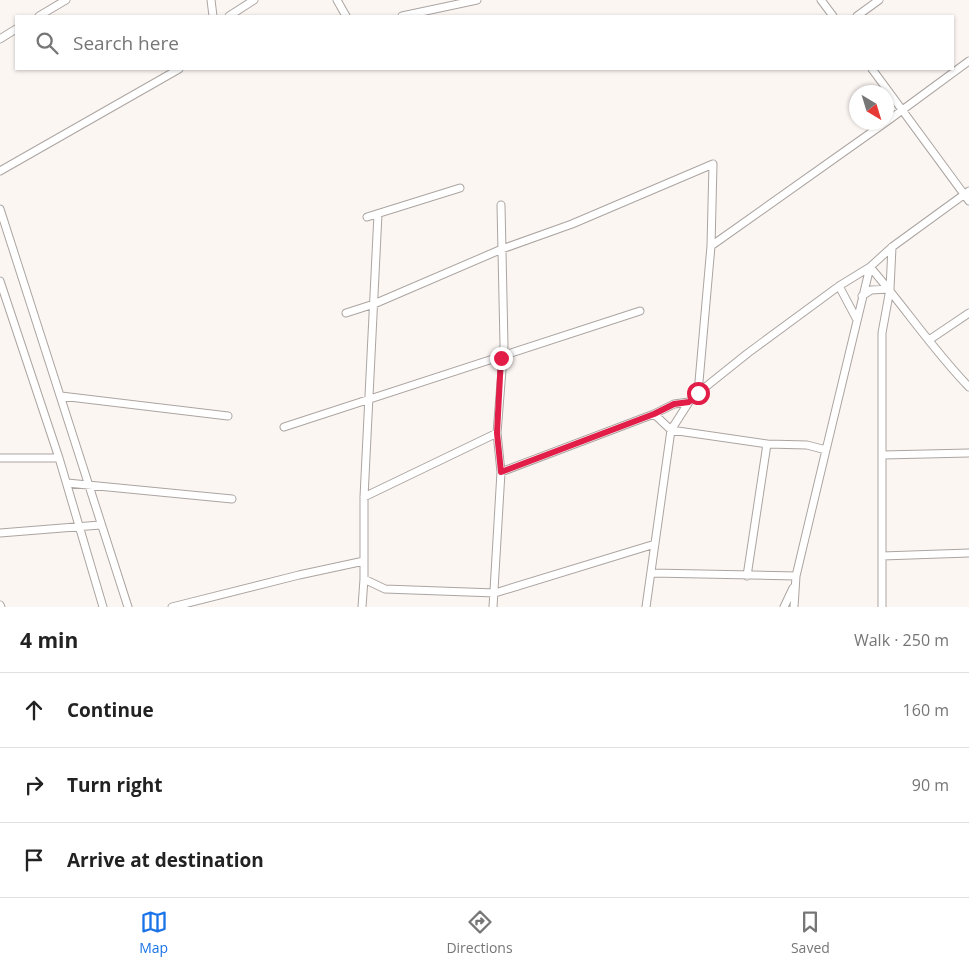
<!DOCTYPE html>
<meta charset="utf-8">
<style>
:root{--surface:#fff;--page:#f2f2f2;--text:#222;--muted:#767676;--line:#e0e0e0;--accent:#1a73e8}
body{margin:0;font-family:"Open Sans",sans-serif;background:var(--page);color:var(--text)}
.compass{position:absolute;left:849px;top:85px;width:45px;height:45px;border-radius:50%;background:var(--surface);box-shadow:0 1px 4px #0004;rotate:142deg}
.stop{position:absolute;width:15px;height:15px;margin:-11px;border:4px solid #e11d48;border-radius:50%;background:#fff}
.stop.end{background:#e11d48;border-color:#fff;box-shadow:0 1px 5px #0008}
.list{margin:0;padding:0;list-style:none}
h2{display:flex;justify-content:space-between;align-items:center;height:65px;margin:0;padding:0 20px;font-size:21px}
h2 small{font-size:16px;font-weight:400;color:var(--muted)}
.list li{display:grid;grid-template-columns:32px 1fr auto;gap:15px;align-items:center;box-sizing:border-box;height:75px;padding:0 20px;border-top:1px solid var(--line)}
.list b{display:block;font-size:19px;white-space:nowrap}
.list em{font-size:16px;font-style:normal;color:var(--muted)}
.icon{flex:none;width:28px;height:28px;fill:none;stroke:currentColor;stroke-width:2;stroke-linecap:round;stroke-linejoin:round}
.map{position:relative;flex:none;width:969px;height:607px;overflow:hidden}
.search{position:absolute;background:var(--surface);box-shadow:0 1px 4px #0004;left:15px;right:15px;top:15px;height:55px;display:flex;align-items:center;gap:12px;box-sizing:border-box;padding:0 18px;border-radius:0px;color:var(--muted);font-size:19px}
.sheet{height:290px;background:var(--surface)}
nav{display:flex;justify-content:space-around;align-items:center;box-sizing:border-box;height:70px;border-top:1px solid var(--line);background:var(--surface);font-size:14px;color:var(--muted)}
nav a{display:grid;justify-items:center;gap:2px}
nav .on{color:var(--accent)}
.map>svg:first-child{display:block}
</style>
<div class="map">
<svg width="969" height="607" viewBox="0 0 969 607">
<rect width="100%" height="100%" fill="#fcf6f3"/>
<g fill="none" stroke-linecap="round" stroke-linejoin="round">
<g stroke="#aba5a2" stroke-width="9">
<path id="street" d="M 211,0 L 213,16
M 337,0 L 346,16
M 821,0 L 833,16
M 39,16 L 66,0
M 229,16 L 254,0
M 402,16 L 477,0
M 857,16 L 879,0
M 0,39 L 16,29
M 872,69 L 969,201
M 886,122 L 969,61
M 0,171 L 179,69
M 0,209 L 128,607
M 367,217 L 460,188
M 711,246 L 886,122
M 870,267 C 904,306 933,350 969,387
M 0,281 L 59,458 L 103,607
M 839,286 L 856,318
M 862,296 L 871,290 L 890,289
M 346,313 L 374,304 L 502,249 L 572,224 L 713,164 L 711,246 L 698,393 L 689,402 L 671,430 L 646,607
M 929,340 L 969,313
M 698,393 L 748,353 L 839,286 L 870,267 L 892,247 L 969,191
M 61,396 L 228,416
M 654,414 L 671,430 L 767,444 L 807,445 L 826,450 L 796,576 L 794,607
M 284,427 L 640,311
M 826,450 L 870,267
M 883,455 L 969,453
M 0,458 L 59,458
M 501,472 L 654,414 L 674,404 L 689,402
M 67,483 L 232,499
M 364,497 L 497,433
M 0,533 L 100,525
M 882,556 L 969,553
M 652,573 L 796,576
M 747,576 L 767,444
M 364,579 L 385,589 L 495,593 L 655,544
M 0,605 L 1,607
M 172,607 L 299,575 L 364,561
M 362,607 L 364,579 L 364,497 L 378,214
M 493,607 L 501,472 L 497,433 L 504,345 L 501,205
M 784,607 L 793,588
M 882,607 L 882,333 L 890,289 L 892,247"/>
</g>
<use href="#street" stroke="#fff" stroke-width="7"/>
</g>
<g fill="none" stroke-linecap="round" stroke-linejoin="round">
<path stroke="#e11d48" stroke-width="6" d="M 501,358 L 497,433 L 501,472 L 654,414 L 674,404 L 689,402 L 698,393"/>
</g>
</svg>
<svg class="compass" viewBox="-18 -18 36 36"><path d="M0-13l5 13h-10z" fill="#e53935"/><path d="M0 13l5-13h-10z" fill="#767676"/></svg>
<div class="stop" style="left:698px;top:393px"></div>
<div class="stop end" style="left:501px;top:358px"></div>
<div class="search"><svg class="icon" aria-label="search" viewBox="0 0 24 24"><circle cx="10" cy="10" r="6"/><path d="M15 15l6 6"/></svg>Search here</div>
</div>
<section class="sheet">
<h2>4 min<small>Walk · 250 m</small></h2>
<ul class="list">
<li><svg class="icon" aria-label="ahead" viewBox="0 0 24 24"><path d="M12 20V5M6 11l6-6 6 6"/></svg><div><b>Continue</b></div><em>160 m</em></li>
<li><svg class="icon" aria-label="right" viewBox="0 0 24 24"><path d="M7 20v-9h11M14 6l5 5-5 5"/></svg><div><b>Turn right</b></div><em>90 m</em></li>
<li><svg class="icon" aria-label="arrive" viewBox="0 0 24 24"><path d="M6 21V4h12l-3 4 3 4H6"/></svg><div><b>Arrive at destination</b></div></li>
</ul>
</section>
<nav>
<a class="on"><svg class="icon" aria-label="map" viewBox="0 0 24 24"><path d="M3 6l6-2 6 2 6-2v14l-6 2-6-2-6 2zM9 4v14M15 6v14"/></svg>Map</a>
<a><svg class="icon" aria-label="directions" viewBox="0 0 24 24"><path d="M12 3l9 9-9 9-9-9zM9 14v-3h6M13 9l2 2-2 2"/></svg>Directions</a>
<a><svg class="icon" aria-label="saved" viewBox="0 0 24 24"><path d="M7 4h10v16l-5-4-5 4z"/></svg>Saved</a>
</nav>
